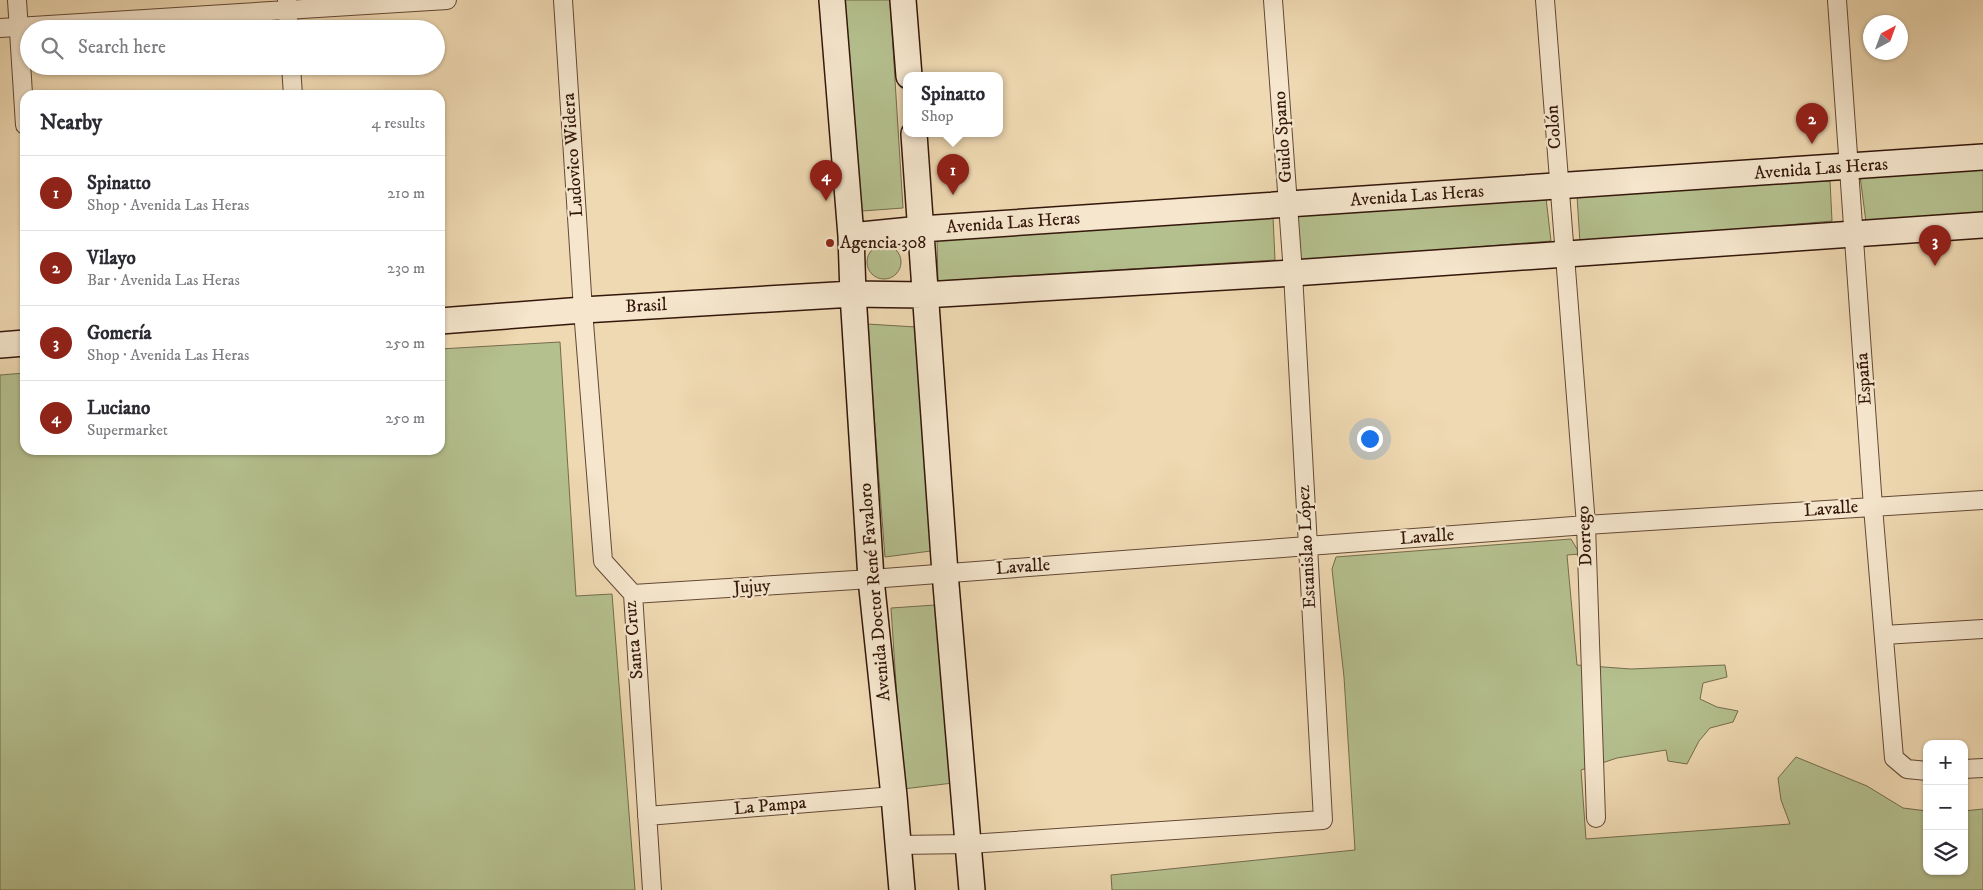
<!DOCTYPE html>
<meta charset="utf-8">
<style>
:root{--surface:#fff;--page:#f7f7f7;--text:#2b2b33;--muted:#7c7c81;--line:#e1e1e2;--accent:#8f2418}
body{margin:0;font-family:"IM FELL DW Pica",serif;background:var(--page);color:var(--text)}
.controls{position:absolute;right:15px;bottom:15px;display:grid;overflow:hidden;border-radius:10px;box-shadow:0 1px 4px #0004}
.controls button{width:45px;height:45px;display:grid;place-items:center;padding:0;border:0;border-bottom:1px solid var(--line);background:var(--surface);color:var(--text);font:25px sans-serif}
.compass{position:absolute;left:1863px;top:15px;width:45px;height:45px;border-radius:50%;background:var(--surface);box-shadow:0 1px 4px #0004;rotate:41deg}
.you{position:absolute;left:1369px;top:438px;width:18px;height:18px;margin:-12px;border:4px solid #fff;border-radius:50%;background:#1a73e8;box-shadow:0 0 0 8px #1a73e833}
.badge{display:grid;place-items:center;width:32px;height:32px;border-radius:50%;background:var(--accent);color:#fff;font-size:16px;font-weight:700}
.pin{position:absolute;translate:-50% -41px;filter:drop-shadow(0 1px 2px #0008)}
.pin::after{content:'';position:absolute;top:26px;width:18px;height:15px;background:inherit;clip-path:polygon(0 0,100% 0,50% 100%)}
.popup{position:absolute;left:903px;top:72px;width:100px;height:65px;box-sizing:border-box;display:grid;place-content:center;border-radius:10px;background:var(--surface);filter:drop-shadow(0 1px 4px #0005);font-size:16px;white-space:nowrap;color:var(--muted)}
.popup b{font-size:19px;color:var(--text)}
.popup::after{content:'';position:absolute;left:50%;top:100%;margin-left:-10px;border:10px solid transparent;border-top-color:var(--surface)}
.list{margin:0;padding:0;list-style:none}
h2{display:flex;justify-content:space-between;align-items:center;height:65px;margin:0;padding:0 20px;font-size:21px}
h2 small{font-size:16px;font-weight:400;color:var(--muted)}
.list li{display:grid;grid-template-columns:32px 1fr auto;gap:15px;align-items:center;box-sizing:border-box;height:75px;padding:0 20px;border-top:1px solid var(--line)}
.list b{display:block;font-size:19px;white-space:nowrap}
.list p{margin:0;font-size:16px;white-space:nowrap;color:var(--muted)}
.list em{font-size:16px;font-style:normal;color:var(--muted)}
.icon{flex:none;width:28px;height:28px;fill:none;stroke:currentColor;stroke-width:2;stroke-linecap:round;stroke-linejoin:round}
.map{position:relative;flex:none;width:1983px;height:890px;overflow:hidden}
.search{position:absolute;background:var(--surface);box-shadow:0 1px 4px #0004;left:20px;top:20px;width:425px;height:55px;display:flex;align-items:center;gap:12px;box-sizing:border-box;padding:0 18px;border-radius:28px;color:var(--muted);font-size:19px}
.panel{position:absolute;background:var(--surface);box-shadow:0 1px 4px #0004;left:20px;top:90px;width:425px;height:365px;border-radius:15px}
.map>svg:first-child{display:block}
</style>
<div class="map">
<svg width="1983" height="890" viewBox="0 0 1983 890">
<rect width="100%" height="100%" fill="#efd9b2"/>
<filter id="stains"><feTurbulence type="fractalNoise" baseFrequency=".004" numOctaves="4"/><feColorMatrix values="0 0 0 0 .2 0 0 0 0 .09 0 0 0 0 .02 0 0 0 .5 -.17"/></filter>
<radialGradient id="worn" r=".72"><stop offset=".6" stop-color="#630" stop-opacity="0"/><stop offset="1" stop-color="#630" stop-opacity=".3"/></radialGradient>
<path fill="#b5c08f" stroke="#746c4d" d="M 844,0 L 890,0 L 903,208 L 862,211 Z
M 1983,167 L 1983,213 L 1866,222 L 1860,176 Z
M 1830,181 L 1832,221 L 1580,243 L 1577,196 L 1578,185 Z
M 1546,198 L 1551,241 L 1301,261 L 1297,214 Z
M 1273,217 L 1275,260 L 938,281 L 937,240 Z
M867 262a17 17 0 1 1 34 0a17 17 0 1 1-34 0Z
M 867,324 L 916,327 L 931,551 L 885,557 Z
M 560,342 L 576,596 L 612,594 L 635,890 L 0,890 L 0,375 L 25,373 L 25,450 L 440,450 L 440,349 Z
M 1571,539 L 1580,554 L 1567,555 L 1577,665 L 1631,669 L 1725,665 L 1727,677 L 1703,683 L 1700,699 L 1717,707 L 1738,711 L 1733,722 L 1710,728 L 1699,741 L 1687,764 L 1668,761 L 1666,750 L 1617,758 L 1581,770 L 1586,839 L 1790,824 L 1781,800 L 1778,778 L 1796,757 L 1867,786 L 1903,808 L 1927,811 L 1927,871 L 1964,871 L 1964,811 L 1983,809 L 1983,890 L 1112,890 L 1111,875 L 1355,850 L 1344,677 L 1332,569 L 1336,557 Z
M 935,605 L 953,783 L 903,789 L 891,608 Z"/>
<g fill="none" stroke-linecap="round" stroke-linejoin="round">
<g stroke="#634835" stroke-width="20">
<path id="minor" d="M 17,0 L 25,125
M 287,0 L 289,29
M 563,0 L 583,310 L 603,561 L 633,594 L 652,890
M 1545,0 L 1586,525 L 1596,818
M 1837,0 L 1873,507 L 1894,758 L 1907,769 L 1927,771
M 0,28 L 447,0
M 291,66 L 293,95
M 633,594 L 871,579 L 1586,525 L 1983,500
M 1884,635 L 1983,629
M 1964,769 L 1983,768
M 647,816 L 894,796
M 898,845 L 969,844 L 1323,820 L 1293,273 L 1273,0"/>
</g>
<g stroke="#34170b" stroke-width="28">
<path id="secondary" d="M 832,0 L 851,236 L 853,294 L 871,579 L 894,796 L 902,890
M 903,0 L 909,76
M 914,134 L 945,573 L 972,890
M 851,236 L 921,229 L 1983,157
M 440,321 L 583,310 L 853,294 L 924,295 L 1293,273 L 1983,225
M 0,345 L 25,343"/>
</g>
<use href="#minor" stroke="#f5e6cd" stroke-width="18"/>
<use href="#secondary" stroke="#f5e6cd" stroke-width="25"/>
</g>
<circle fill="#8f2418" stroke="#f5e6cd" stroke-width="2" cx="830" cy="243" r="5"/>
<g text-anchor="middle" dominant-baseline="central" stroke-width="4.5" stroke-linejoin="round" paint-order="stroke">
<g font-size="18" fill="#34170b" stroke="#f5e6cd">
<text transform="translate(1554 127) rotate(-94)">Colón</text>
<text transform="translate(1283 137) rotate(-94)">Guido Spano</text>
<text transform="translate(573 155) rotate(-94)">Ludovico Widera</text>
<text transform="translate(1821 169) rotate(-4)">Avenida Las Heras</text>
<text transform="translate(1417 196) rotate(-4)">Avenida Las Heras</text>
<text transform="translate(1013 223) rotate(-4)">Avenida Las Heras</text>
<text transform="translate(646 306) rotate(-3)">Brasil</text>
<text transform="translate(1864 379) rotate(-94)">España</text>
<text transform="translate(1831 509) rotate(-4)">Lavalle</text>
<text transform="translate(1585 536) rotate(-93)">Dorrego</text>
<text transform="translate(1427 537) rotate(-4)">Lavalle</text>
<text transform="translate(1307 547) rotate(-93)">Estanislao López</text>
<text transform="translate(1023 567) rotate(-4)">Lavalle</text>
<text transform="translate(752 587) rotate(-4)">Jujuy</text>
<text transform="translate(875 592) rotate(-95)">Avenida Doctor René Favaloro</text>
<text transform="translate(634 640) rotate(-95)">Santa Cruz</text>
<text transform="translate(770 806) rotate(-5)">La Pampa</text>
</g>
<g font-size="18" fill="#34170b" stroke="#f5e6cd" text-anchor="start">
<text x="840" y="243">Agencia 308</text>
</g>
</g>
<rect width="100%" height="100%" filter="url(#stains)"/>
<rect width="100%" height="100%" fill="url(#worn)"/>
</svg>
<div class="controls">
<button>+</button>
<button>−</button>
<button><svg class="icon" aria-label="layers" viewBox="0 0 24 24"><path d="M12 4l9 5-9 5-9-5zM3 14l9 5 9-5"/></svg></button>
</div>
<svg class="compass" viewBox="-18 -18 36 36"><path d="M0-13l5 13h-10z" fill="#e53935"/><path d="M0 13l5-13h-10z" fill="#7c7c81"/></svg>
<div class="you"></div>
<div class="pin badge" style="left:953px;top:195px">1</div>
<div class="popup"><b>Spinatto</b>Shop</div>
<div class="pin badge" style="left:1812px;top:144px">2</div>
<div class="pin badge" style="left:1935px;top:266px">3</div>
<div class="pin badge" style="left:826px;top:201px">4</div>
<div class="search"><svg class="icon" aria-label="search" viewBox="0 0 24 24"><circle cx="10" cy="10" r="6"/><path d="M15 15l6 6"/></svg>Search here</div>
<section class="panel">
<h2>Nearby<small>4 results</small></h2>
<ul class="list">
<li><span class="badge">1</span><div><b>Spinatto</b><p>Shop · Avenida Las Heras</p></div><em>210 m</em></li>
<li><span class="badge">2</span><div><b>Vilayo</b><p>Bar · Avenida Las Heras</p></div><em>230 m</em></li>
<li><span class="badge">3</span><div><b>Gomería</b><p>Shop · Avenida Las Heras</p></div><em>250 m</em></li>
<li><span class="badge">4</span><div><b>Luciano</b><p>Supermarket</p></div><em>250 m</em></li>
</ul>
</section>
</div>
